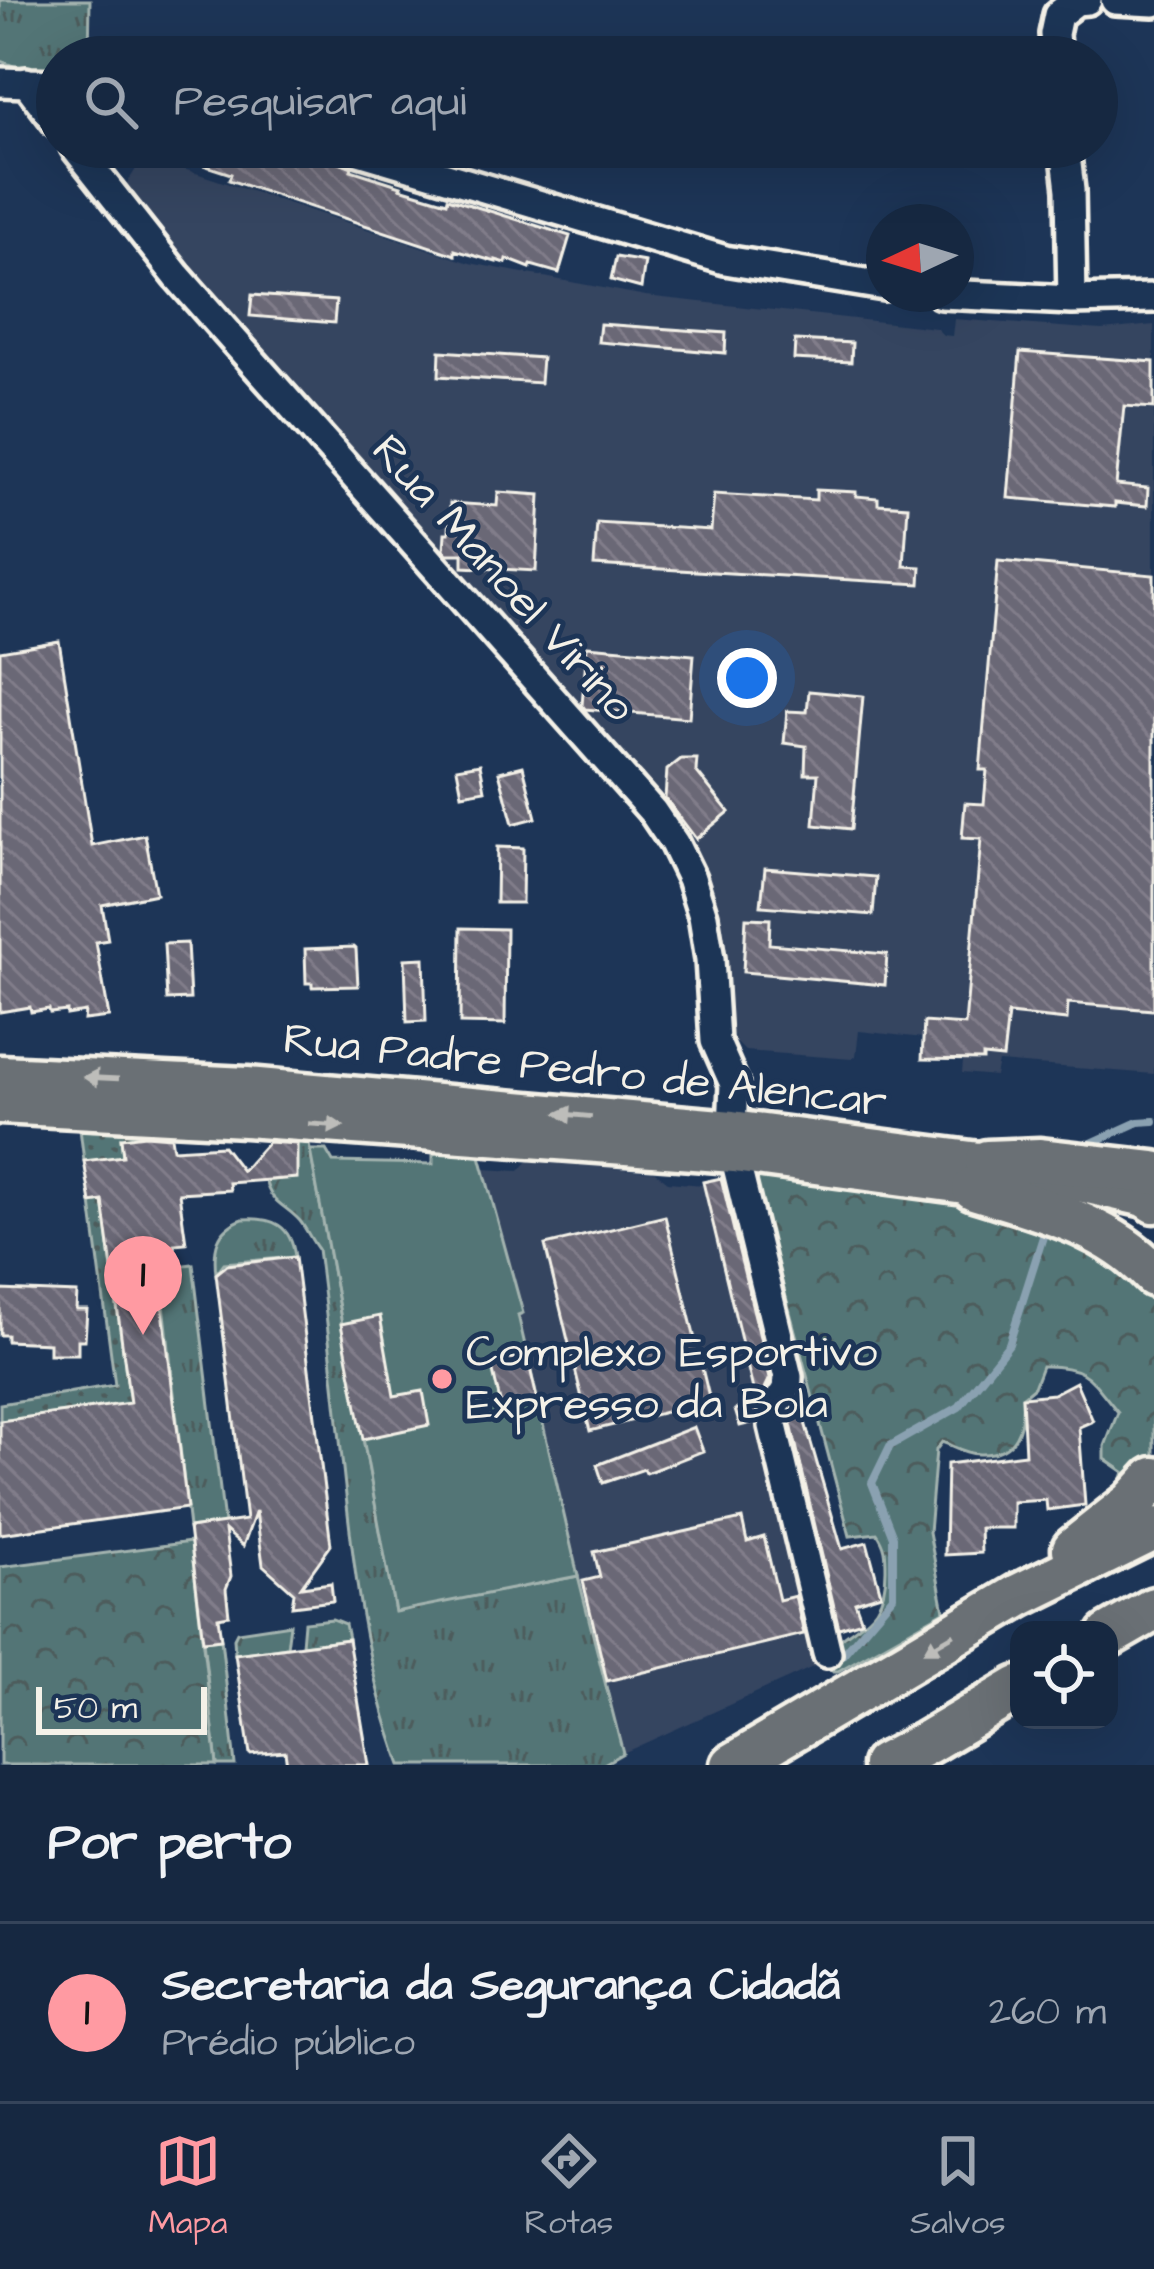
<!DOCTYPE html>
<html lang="pt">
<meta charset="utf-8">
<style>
:root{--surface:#162841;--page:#1f3048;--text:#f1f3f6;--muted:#9ea6b1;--line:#35445a;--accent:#ff9aa2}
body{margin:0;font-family:"Architects Daughter",sans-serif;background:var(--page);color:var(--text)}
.controls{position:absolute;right:36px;bottom:36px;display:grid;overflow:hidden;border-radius:24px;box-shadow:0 12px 48px #0002}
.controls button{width:108px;height:108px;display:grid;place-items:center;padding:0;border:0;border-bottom:3px solid var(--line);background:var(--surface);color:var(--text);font:60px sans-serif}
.compass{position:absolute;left:866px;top:204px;width:108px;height:108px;border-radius:50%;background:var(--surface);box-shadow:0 12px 48px #0002;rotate:266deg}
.scale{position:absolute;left:36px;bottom:30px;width:171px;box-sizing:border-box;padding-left:12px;border:6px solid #f4f1e8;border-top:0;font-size:33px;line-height:42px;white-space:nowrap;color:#f4f1e8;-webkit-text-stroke:9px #1d3557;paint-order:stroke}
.you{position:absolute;left:747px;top:678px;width:42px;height:42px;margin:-30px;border:9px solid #fff;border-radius:50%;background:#1a73e8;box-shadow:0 0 0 18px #1a73e833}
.badge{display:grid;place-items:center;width:78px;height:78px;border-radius:50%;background:var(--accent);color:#111;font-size:39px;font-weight:700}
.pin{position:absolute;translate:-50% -99px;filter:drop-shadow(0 3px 6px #0008)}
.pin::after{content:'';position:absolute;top:63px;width:42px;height:36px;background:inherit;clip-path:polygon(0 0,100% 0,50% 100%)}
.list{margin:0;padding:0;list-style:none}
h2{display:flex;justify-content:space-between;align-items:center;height:156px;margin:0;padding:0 48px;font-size:51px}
h2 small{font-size:39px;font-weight:400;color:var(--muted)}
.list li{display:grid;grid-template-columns:78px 1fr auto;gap:36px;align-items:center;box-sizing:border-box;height:180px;padding:0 48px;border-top:3px solid var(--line)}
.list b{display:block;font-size:45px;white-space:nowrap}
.list p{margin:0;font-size:39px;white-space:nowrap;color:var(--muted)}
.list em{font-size:39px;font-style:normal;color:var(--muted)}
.icon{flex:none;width:66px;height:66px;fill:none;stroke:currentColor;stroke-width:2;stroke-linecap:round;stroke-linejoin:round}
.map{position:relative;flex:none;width:1154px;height:1765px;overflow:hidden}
.search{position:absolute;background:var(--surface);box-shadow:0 12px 48px #0002;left:36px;right:36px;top:36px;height:132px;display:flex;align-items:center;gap:30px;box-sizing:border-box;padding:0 42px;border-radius:66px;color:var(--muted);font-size:45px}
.sheet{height:336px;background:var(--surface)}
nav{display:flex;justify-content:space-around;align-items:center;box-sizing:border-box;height:168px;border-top:3px solid var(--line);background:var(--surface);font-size:33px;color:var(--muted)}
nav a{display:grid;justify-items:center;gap:6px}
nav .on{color:var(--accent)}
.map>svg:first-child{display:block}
</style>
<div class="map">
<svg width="1154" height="1765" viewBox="0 0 1154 1765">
<defs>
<pattern id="grass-tufts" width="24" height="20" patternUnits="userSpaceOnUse" patternTransform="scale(3)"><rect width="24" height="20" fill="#527576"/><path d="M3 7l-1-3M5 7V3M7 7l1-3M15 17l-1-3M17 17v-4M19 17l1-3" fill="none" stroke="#4d5c5c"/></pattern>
<pattern id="forest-crowns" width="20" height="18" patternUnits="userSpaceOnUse" patternTransform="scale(3)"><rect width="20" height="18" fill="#527576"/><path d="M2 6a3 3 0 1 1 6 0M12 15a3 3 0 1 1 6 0" fill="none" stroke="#4d5c5c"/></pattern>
<pattern id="park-dots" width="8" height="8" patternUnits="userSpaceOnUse" patternTransform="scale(3)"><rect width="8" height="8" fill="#527576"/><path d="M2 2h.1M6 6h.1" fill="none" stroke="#4d5c5c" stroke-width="1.8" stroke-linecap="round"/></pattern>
<pattern id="building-back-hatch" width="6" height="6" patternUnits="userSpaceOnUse" patternTransform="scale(3)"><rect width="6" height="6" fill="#6b6776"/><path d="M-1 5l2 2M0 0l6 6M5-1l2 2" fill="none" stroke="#817d8a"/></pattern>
</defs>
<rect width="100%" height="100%" fill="#1d3557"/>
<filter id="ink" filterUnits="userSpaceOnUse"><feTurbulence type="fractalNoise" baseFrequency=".00833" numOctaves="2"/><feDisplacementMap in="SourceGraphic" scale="24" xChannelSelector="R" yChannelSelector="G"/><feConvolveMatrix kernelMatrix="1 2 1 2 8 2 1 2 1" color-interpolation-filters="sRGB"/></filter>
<g filter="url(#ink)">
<path fill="#344460" d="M 144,156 L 470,263 L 646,296 L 936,328 L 943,335 L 952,336 L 954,319 L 1102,330 L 1154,325 L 1154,1074 L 998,1062 L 995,1076 L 962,1073 L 964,1051 L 946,1058 L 922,1056 L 923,1038 L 859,1031 L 856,1056 L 852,1059 L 745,1051 L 736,1042 L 730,1027 L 726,948 L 715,894 L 682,826 L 164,235 L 126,185 Z
M 529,1160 L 655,1172 L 668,1182 L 704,1185 L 824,1662 L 623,1753 L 555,1481 L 517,1314 L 522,1312 L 483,1169 L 519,1171 Z"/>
<path fill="url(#grass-tufts)" stroke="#a3b3af" stroke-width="3" d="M 0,0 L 90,0 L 89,57 L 57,57 L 57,69 L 19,68 L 0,61 Z
M 271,1139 L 308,1139 L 395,1611 L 578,1576 L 623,1753 L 602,1765 L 401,1765 C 364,1667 353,1563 342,1459 C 335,1389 327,1319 318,1249 C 311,1240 307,1230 300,1221 C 287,1206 269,1202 266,1181 L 295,1177 L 297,1142 Z
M 243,1219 C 273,1217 291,1225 295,1257 L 224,1263 L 216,1274 C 213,1248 216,1229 243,1219 Z
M 193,1264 L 224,1523 L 189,1528 L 160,1268 Z
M 332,1619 L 345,1624 L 348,1639 L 302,1645 L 304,1622 Z
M 290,1624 L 287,1647 L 235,1654 L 234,1638 L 237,1632 Z
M 221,1639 L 235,1765 L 217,1765 L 203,1641 Z"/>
<path fill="url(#forest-crowns)" stroke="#a3b3af" stroke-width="3" d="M 753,1174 L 944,1199 L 1029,1216 L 1154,1285 L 1154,1459 L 1119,1487 L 1124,1472 L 1105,1459 L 1105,1446 L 1118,1412 C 1091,1380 1088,1365 1042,1366 L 1034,1387 L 1022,1397 C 1024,1427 1017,1454 981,1454 C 968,1455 953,1446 942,1442 L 936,1450 L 929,1532 L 944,1611 L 838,1671 L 832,1671 L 827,1659 C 843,1620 886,1632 886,1569 C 886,1554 886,1546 877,1533 L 850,1536 Z
M 191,1542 L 217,1765 L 0,1765 L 0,1567 Z"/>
<path fill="url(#park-dots)" stroke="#a3b3af" stroke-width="3" d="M 80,1129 L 144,1132 L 146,1151 L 121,1138 L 124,1167 L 84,1161 Z
M 103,1201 L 130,1403 L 0,1421 L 0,1404 L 115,1385 L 91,1203 Z"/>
<path fill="#527576" stroke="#a3b3af" stroke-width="3" d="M 310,1150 L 326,1150 L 333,1162 L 433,1164 L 433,1152 L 480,1156 L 523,1313 L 518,1315 L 578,1576 L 395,1612 Z"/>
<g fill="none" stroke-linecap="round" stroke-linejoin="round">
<path stroke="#8aa1b1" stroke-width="8" d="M 1083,1147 L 1138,1122 L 1154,1121
M 830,1664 L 840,1658 L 893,1596 L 893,1537 L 872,1483 L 890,1446 L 959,1407 L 1009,1344 L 1047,1224"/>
</g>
<path fill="url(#building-back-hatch)" stroke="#f4f1e8" stroke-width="3" d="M 160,147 L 292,147 L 333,159 L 352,167 L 351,170 L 401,186 L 400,188 L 447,202 L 448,198 L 570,236 L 559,273 L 531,265 L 530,268 L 507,259 L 506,263 L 496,260 L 496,262 L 455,250 L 455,255 L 229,180 L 231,174 L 160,151 Z
M 616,257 L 645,262 L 641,288 L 611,280 Z
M 252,295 L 336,301 L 334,323 L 250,316 Z
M 600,324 L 726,333 L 725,353 L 598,342 Z
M 795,340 L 852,343 L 851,362 L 794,359 Z
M 440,351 L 542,358 L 540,383 L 439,376 Z
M 1020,352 L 1154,362 L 1154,408 L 1124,406 L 1116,485 L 1148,488 L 1147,506 L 1115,503 L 1115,507 L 1008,498 Z
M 816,490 L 856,492 L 856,496 L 878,498 L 878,504 L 908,506 L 904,566 L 921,567 L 920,584 L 594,565 L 597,523 L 711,530 L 714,494 L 816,500 Z
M 498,492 L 540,495 L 536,571 L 463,567 L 463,554 L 447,554 L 444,550 L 445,533 L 449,533 L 450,503 L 497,506 Z
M 998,561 L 1154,575 L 1154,1010 L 1068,1003 L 1067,1020 L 1008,1014 L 1003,1058 L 983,1056 L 983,1060 L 922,1059 L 924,1022 L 965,1025 L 981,839 L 962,838 L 965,803 L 984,804 L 987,770 L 980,770 Z
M 59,641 L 92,846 L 145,835 L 156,894 L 102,905 L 108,940 L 96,942 L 109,1017 L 84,1020 L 85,1012 L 67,1015 L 67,1011 L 50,1013 L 49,1009 L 31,1012 L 30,1007 L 0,1012 L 0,651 Z
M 587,646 L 694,655 L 689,718 L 585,709 L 582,705 Z
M 809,691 L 863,696 L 851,829 L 814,825 L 818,774 L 805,774 L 806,746 L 784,743 L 787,711 L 807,712 Z
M 681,759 L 697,759 L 696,771 L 729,812 L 696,839 L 665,798 L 667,770 Z
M 480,764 L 485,790 L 462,794 L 457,768 Z
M 523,766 L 536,818 L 513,824 L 499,772 Z
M 497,847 L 523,848 L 522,903 L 496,903 Z
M 765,868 L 876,877 L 873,915 L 761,906 Z
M 746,918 L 770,919 L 769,944 L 887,954 L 885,985 L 743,972 Z
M 461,928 L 506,929 L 505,1024 L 460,1023 Z
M 187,943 L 190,999 L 167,1000 L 164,944 Z
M 354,947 L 356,949 L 358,986 L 312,987 L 312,983 L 306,983 L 305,949 Z
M 424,958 L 426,1021 L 407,1022 L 405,959 Z
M 145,1135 L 171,1137 L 173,1149 L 223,1146 L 242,1171 L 268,1142 L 297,1144 L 297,1178 L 229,1183 L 230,1190 L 179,1193 L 186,1243 L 174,1244 L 177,1266 L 158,1269 L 187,1508 L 0,1534 L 0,1421 L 130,1403 L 103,1201 L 91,1203 L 84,1161 L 123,1156 L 121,1138 Z
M 721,1178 L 770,1378 L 758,1403 L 755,1422 L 740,1426 L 735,1410 L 756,1402 L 703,1182 Z
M 665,1216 L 710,1401 L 590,1431 L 545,1245 Z
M 295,1257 L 331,1545 L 301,1587 L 331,1583 L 333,1601 L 292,1606 L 294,1593 L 263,1565 L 256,1511 L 243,1546 L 225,1530 L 231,1576 L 226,1589 L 229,1615 L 218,1617 L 221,1639 L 203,1641 L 189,1528 L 246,1520 L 216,1274 L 227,1265 Z
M 0,1290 L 77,1293 L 76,1310 L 87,1310 L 85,1340 L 78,1340 L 78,1354 L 49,1354 L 49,1343 L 7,1341 L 7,1335 L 0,1335 Z
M 380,1316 L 394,1396 L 423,1391 L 429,1425 L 363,1439 L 341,1324 Z
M 527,1355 L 538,1403 L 502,1410 L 491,1363 Z
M 1076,1382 L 1093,1421 L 1079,1427 L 1085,1505 L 1047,1510 L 1046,1500 L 1013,1502 L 1013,1528 L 980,1528 L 981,1553 L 945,1555 L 947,1464 L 1025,1454 L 1022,1397 L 1053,1394 Z
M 799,1402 L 842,1549 L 867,1542 L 881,1594 L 855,1602 L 862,1621 L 839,1628 L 791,1424 L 792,1414 Z
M 694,1427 L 703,1451 L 646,1473 L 644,1469 L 603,1483 L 597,1465 Z
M 742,1519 L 747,1542 L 764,1537 L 779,1600 L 795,1596 L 804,1634 L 607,1681 L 583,1581 L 600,1577 L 594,1552 Z
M 348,1639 L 369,1765 L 287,1765 L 285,1751 L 250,1754 L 235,1654 Z"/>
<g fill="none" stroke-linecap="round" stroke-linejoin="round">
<g stroke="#f4f1e8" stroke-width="36">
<path id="minor" d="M 1115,0 L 1154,2
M 1056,57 L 1054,34 L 1058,15 L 1076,1 L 1087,0
M 0,82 L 57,84
M 26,82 L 57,123
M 75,147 L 177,276 L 236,343 L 653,812 L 674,843 L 691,878 L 703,916 L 710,959 L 715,1041 L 734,1084 L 732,1129
M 346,147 L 725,260 L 884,286
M 1065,147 L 1070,190 L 1072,300
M 941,294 L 1072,300 L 1154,298
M 734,1154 L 788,1377 C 788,1399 771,1397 773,1426 L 827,1653"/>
</g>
<g stroke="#f4f1e8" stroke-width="45">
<path id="major" d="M 0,1074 L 247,1086 L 732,1129 L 987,1162 L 1145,1198 L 1154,1204
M 0,1105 L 245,1118 L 734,1154 L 1002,1190"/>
</g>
<g stroke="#f4f1e8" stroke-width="51">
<path id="highway" d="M 987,1162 L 1040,1160 L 1154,1173
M 974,1188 C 1037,1208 1108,1224 1154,1275
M 1074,1549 L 1132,1503 L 1154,1479
M 1109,1635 L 1154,1609
M 733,1765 L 1020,1595 L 1154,1529
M 884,1765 L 926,1743 L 1019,1688"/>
</g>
<use href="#minor" stroke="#1d3557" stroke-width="27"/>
<use href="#major" stroke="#6a7074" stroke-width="36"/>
<use href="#highway" stroke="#6a7074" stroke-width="42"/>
</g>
<defs><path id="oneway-solid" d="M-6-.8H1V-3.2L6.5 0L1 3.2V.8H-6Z" transform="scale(3)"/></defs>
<g fill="#bdbdba">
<use href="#oneway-solid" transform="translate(101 1078) rotate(-177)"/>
<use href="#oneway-solid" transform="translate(574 1115) rotate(-175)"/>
<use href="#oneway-solid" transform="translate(326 1125) rotate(4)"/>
<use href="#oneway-solid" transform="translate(939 1643) rotate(150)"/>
</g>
</g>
<circle fill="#ff9aa2" stroke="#1d3557" stroke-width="4.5" cx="442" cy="1379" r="12"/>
<g text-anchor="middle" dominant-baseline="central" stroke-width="10" stroke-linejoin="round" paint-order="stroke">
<g font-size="45" fill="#f4f1e8" stroke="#1d3557">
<text transform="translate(503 579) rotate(48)">Rua Manoel Virino</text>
<text transform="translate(585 1071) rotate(6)">Rua Padre Pedro de Alencar</text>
</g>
<g font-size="45" fill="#f4f1e8" stroke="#1d3557" text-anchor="start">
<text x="466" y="1353">Complexo Esportivo<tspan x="466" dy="52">Expresso da Bola</tspan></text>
</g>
</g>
</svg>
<div class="controls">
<button><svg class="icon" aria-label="locate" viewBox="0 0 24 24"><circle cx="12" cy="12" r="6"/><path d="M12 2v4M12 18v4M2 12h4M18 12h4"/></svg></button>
</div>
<svg class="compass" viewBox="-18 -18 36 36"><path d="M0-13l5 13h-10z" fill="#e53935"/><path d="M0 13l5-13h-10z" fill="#9ea6b1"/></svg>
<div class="scale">50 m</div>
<div class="you"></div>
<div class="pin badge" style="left:143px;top:1335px">1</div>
<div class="search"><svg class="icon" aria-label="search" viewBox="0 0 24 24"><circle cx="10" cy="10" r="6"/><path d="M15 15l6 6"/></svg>Pesquisar aqui</div>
</div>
<section class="sheet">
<h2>Por perto<small></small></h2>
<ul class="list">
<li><span class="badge">1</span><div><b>Secretaria da Segurança Cidadã</b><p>Prédio público</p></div><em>260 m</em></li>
</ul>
</section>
<nav>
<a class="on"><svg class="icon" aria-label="map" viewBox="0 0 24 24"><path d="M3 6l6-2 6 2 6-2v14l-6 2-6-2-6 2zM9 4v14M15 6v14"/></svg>Mapa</a>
<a><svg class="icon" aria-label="directions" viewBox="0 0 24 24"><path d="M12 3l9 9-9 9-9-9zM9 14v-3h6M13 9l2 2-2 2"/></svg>Rotas</a>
<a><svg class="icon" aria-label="saved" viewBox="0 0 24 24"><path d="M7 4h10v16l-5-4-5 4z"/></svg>Salvos</a>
</nav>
